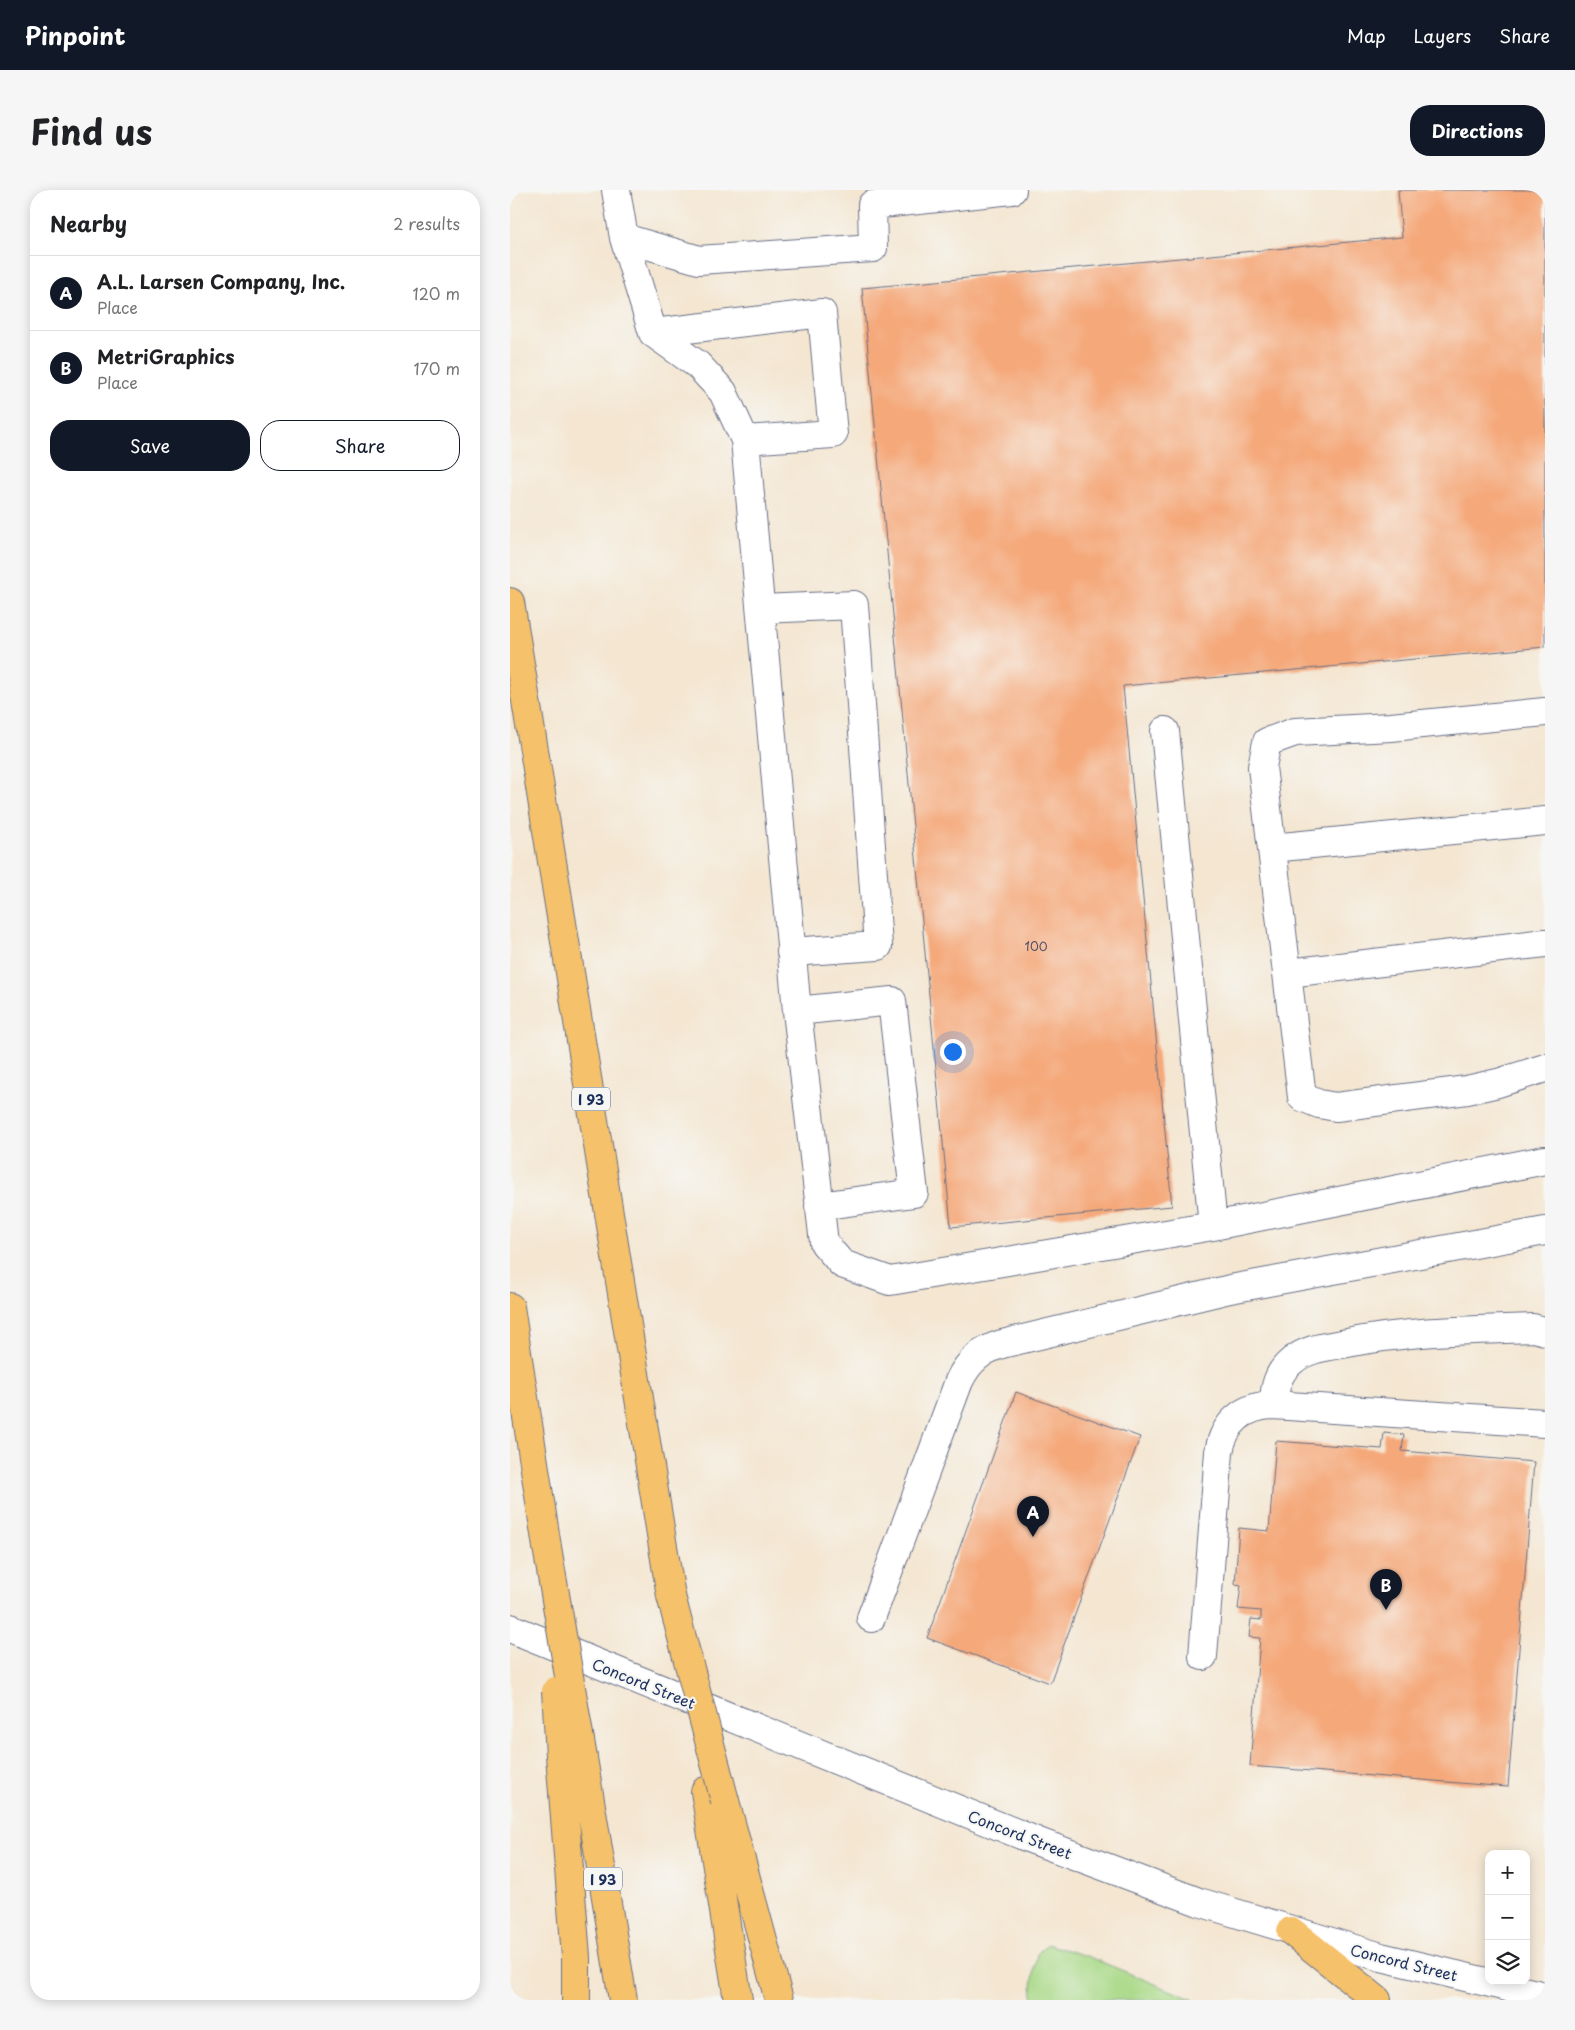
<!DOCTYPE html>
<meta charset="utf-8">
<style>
:root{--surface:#fff;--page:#f6f6f6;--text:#202124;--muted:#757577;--line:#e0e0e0;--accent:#111827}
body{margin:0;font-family:"Playpen Sans",sans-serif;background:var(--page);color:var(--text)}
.controls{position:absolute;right:15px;bottom:15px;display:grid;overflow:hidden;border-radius:10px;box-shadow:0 2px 12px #0003}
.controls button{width:45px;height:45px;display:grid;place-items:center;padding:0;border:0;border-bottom:1px solid var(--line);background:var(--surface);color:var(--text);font:25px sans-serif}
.you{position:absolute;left:442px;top:861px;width:18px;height:18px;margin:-12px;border:4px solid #fff;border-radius:50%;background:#1a73e8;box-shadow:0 0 0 8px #1a73e833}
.badge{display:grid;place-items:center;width:32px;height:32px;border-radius:50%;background:var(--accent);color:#fff;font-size:16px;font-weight:700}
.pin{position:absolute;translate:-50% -41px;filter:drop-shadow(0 1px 2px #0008)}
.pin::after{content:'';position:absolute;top:26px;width:18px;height:15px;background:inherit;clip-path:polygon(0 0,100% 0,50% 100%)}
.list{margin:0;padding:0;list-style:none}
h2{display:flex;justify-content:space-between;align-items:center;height:65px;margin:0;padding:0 20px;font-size:21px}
h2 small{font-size:16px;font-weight:400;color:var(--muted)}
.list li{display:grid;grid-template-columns:32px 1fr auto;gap:15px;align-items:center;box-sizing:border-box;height:75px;padding:0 20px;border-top:1px solid var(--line)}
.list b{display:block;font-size:19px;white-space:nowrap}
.list p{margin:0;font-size:16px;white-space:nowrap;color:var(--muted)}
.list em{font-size:16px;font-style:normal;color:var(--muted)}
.actions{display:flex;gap:10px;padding:15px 20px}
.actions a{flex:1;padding:11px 0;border:1px solid var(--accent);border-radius:20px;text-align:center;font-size:18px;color:var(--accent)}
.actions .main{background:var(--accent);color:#fff}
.icon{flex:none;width:28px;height:28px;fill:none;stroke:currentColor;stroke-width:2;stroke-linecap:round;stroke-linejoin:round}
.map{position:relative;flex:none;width:1035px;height:1810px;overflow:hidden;border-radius:20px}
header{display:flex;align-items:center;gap:30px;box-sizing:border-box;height:70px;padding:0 25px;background:var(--accent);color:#fff}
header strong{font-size:24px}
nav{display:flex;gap:28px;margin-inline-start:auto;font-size:18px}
.intro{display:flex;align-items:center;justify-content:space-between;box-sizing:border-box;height:120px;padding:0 30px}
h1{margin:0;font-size:35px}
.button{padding:12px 22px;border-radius:20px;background:var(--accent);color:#fff;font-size:18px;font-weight:700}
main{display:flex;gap:30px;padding:0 30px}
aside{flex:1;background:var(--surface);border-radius:20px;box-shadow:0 2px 12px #0003}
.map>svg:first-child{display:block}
</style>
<header>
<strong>Pinpoint</strong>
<nav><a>Map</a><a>Layers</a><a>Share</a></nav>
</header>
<div class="intro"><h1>Find us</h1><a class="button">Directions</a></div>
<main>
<aside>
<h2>Nearby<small>2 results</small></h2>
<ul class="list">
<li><span class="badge">A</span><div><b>A.L. Larsen Company, Inc.</b><p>Place</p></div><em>120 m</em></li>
<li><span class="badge">B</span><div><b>MetriGraphics</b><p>Place</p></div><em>170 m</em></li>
</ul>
<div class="actions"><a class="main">Save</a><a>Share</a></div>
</aside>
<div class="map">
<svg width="1035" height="1810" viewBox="0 0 1035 1810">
<rect width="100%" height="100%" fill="#f6f6f2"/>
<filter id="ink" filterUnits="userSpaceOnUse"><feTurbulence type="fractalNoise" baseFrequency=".02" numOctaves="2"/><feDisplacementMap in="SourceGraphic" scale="10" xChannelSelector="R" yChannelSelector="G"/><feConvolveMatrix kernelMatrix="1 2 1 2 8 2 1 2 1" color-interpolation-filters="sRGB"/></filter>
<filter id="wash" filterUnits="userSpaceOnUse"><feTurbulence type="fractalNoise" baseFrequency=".0096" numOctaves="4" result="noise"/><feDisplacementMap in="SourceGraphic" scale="20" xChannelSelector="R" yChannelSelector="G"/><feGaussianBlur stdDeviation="1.12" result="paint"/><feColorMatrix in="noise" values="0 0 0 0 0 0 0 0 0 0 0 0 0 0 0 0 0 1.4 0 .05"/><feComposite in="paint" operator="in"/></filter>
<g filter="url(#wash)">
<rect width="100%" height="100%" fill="#f4e6d1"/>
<path fill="#a9d987" stroke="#628472" d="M 537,1754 L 577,1766 L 684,1810 L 524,1810 L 522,1796 L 527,1764 Z"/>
<g id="blocks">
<path fill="#f5a97a" d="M 888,0 L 1035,0 L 1035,457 L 613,496 L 662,1016 L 441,1037 L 352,98 L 892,47 Z
M 506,1202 L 630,1247 L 540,1493 L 417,1448 Z
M 874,1243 L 894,1245 L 892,1261 L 1024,1272 L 998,1597 L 740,1576 L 750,1448 L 739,1447 L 741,1429 L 751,1430 L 751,1421 L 728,1419 L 731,1395 L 725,1394 L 729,1338 L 759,1341 L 766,1251 L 872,1259 Z"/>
</g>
</g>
<g filter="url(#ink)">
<use href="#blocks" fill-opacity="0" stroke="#676f86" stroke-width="1"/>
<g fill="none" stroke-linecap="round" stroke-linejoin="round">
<g stroke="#676f86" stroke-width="30">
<path id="minor" d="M 106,0 L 114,48 L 143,143 L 188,175 L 213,202 L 235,250 L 287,821 L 314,1053 L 332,1074 L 380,1091 L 703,1036 L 1035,970
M 114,48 L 189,70 L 363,58 L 362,15 L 502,0
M 143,143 L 312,123 L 323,244 L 235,250
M 251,419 L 344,415 L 368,756 L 281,762
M 1035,522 L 881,537 L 785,542 L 757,552 L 752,577 L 792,907 L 809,914 L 826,917 L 957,900 L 988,893 L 1035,878
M 655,541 L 703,1036
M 762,658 L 1035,631
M 778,783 L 1035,753
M 287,821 L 382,811 L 404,1003 L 309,1016
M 763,1215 C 765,1197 767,1183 782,1171 C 796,1159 814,1157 832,1154 C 896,1141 957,1140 1023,1138 L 1035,1141
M 361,1428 L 449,1191 C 458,1172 471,1160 492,1154 L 720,1099 L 1035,1041
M 0,1438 L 526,1651 L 689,1712 L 871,1767 L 1035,1806
M 693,1466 L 709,1262 C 714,1233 733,1216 763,1215 L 1035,1233"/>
</g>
<g stroke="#676f86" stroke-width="30">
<path id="highway" d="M 0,412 L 161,1406
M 0,1117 L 37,1357
M 50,1565 L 66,1767 L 66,1810
M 73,1568 L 113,1810
M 195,1601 L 228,1810
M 215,1611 L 269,1810
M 781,1741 L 867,1810"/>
</g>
<use href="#minor" stroke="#fff" stroke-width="28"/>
<use href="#highway" stroke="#f5c16b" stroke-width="28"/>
<g stroke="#676f86" stroke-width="30" stroke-linecap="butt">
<path id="highway-bridge" d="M 37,1357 L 73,1568
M 161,1406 L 215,1611
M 46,1501 L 50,1565"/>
</g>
<use href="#highway-bridge" stroke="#f5c16b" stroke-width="28"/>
</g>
</g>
<g text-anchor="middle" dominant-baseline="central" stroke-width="4" stroke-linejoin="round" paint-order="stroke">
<g font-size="12" fill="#524e65">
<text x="526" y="756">100</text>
</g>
<g fill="#f6f6f2" stroke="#5d6b8a" stroke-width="1">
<rect x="62" y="897.5" width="38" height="23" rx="4"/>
<rect x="74" y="1677.5" width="38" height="23" rx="4"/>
</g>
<g font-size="14" font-weight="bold" fill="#1b2f5e">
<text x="81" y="909">I 93</text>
<text x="93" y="1689">I 93</text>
</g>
<g font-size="15" fill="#1b2f5e" stroke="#f6f6f2">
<text transform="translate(134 1493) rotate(22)">Concord Street</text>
<text transform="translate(510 1644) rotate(21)">Concord Street</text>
<text transform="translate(894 1772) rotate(14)">Concord Street</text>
</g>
</g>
</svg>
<div class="controls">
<button>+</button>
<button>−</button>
<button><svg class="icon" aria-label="layers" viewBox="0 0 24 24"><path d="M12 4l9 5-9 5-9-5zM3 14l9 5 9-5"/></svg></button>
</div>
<div class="you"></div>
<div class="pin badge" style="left:523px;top:1347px">A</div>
<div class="pin badge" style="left:876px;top:1420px">B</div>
</div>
</main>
